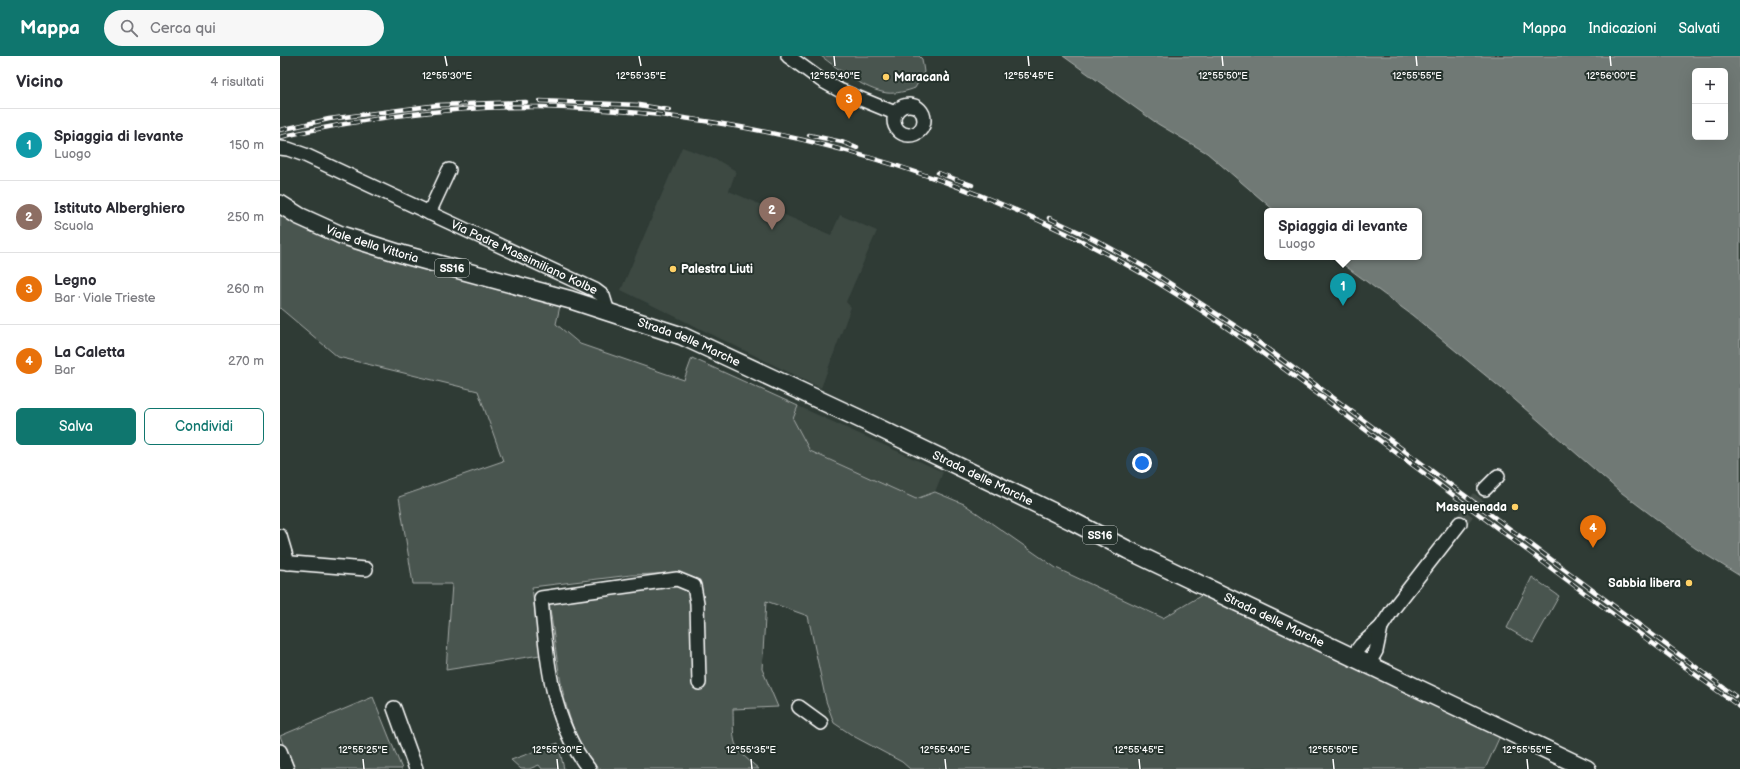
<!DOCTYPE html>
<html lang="it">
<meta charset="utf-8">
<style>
:root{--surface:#fff;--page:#f7f7f7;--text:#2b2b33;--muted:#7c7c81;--line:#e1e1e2;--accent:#0f766e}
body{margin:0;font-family:"Balsamiq Sans",sans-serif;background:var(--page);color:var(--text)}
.controls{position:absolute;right:12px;top:12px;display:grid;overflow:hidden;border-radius:6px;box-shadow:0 4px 16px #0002}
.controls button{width:36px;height:36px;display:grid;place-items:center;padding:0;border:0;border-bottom:1px solid var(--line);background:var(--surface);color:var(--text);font:20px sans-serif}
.you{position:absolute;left:862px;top:407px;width:14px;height:14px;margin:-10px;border:3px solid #fff;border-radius:50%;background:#1a73e8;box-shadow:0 0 0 6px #1a73e833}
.badge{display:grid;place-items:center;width:26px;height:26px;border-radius:50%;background:var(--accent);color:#fff;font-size:13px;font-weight:700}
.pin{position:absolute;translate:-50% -33px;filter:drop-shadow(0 1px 2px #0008)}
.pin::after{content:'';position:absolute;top:21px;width:14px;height:12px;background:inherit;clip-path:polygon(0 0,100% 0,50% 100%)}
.popup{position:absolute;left:984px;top:152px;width:158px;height:52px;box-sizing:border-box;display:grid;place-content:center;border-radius:6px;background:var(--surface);filter:drop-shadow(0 1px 3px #0005);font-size:13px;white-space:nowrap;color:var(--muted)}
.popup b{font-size:15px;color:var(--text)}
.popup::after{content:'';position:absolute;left:50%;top:100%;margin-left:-8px;border:8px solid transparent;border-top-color:var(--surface)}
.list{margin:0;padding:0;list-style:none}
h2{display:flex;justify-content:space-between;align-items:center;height:52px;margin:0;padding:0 16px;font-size:17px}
h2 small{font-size:13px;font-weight:400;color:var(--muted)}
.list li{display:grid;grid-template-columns:26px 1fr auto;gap:12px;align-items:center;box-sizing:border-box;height:72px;padding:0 16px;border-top:1px solid var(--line)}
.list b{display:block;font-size:15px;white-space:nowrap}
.list p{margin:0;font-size:13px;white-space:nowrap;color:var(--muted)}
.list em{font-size:13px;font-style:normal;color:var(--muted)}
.actions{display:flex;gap:8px;padding:12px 16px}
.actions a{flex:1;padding:9px 0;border:1px solid var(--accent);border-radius:6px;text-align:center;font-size:14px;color:var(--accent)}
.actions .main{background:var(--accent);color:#fff}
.icon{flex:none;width:22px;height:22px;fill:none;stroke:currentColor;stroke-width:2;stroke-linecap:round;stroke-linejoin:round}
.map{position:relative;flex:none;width:1460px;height:713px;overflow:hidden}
header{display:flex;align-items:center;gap:24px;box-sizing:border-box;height:56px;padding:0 20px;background:var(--accent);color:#fff}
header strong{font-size:19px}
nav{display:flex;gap:22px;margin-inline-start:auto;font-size:14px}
.search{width:280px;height:36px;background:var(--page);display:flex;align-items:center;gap:10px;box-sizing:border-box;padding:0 14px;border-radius:22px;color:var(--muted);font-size:15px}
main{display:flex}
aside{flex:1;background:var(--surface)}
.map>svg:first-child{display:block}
</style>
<header>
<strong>Mappa</strong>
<div class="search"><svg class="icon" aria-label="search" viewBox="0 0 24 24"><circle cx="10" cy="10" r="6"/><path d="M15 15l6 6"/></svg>Cerca qui</div>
<nav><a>Mappa</a><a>Indicazioni</a><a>Salvati</a></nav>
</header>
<main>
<aside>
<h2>Vicino<small>4 risultati</small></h2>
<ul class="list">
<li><span class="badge" style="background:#0f9aa8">1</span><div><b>Spiaggia di levante</b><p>Luogo</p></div><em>150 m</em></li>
<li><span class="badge" style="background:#8d6e63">2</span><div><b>Istituto Alberghiero</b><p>Scuola</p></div><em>250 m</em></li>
<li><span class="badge" style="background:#e8710a">3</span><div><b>Legno</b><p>Bar · Viale Trieste</p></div><em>260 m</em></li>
<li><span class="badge" style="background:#e8710a">4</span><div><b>La Caletta</b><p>Bar</p></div><em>270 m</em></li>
</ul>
<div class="actions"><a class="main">Salva</a><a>Condividi</a></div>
</aside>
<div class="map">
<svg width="1460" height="713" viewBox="0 0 1460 713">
<rect width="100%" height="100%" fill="#2f3b35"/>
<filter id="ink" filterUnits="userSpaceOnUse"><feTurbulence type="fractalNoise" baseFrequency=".025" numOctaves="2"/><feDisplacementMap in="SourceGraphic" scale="8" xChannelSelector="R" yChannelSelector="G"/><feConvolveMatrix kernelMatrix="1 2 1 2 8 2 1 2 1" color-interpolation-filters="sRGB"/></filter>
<g filter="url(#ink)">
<path fill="#3c4842" d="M 402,91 L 439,105 L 456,115 L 449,135 L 551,179 L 560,159 L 597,175 L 566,246 L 571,251 L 541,332 L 341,234 Z
M 518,350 L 663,416 L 655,436 L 636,443 L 530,395 L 513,363 Z"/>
<path fill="#4a544f" stroke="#a4aaa7" d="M 541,0 L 639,0 L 642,3 L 644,16 L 635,32 C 628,35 615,38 607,37 C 585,34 558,13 541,0 Z
M 0,159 L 57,187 L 123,207 L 280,250 L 276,268 L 300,288 L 404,324 L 412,302 L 518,350 L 513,363 L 530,395 L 636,443 L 655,436 L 684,448 L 776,512 L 883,562 L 922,539 L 1220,680 L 1205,713 L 630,713 L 622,706 L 575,681 L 554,667 L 546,645 L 528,560 L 486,545 L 482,613 L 498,651 L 453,653 C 454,690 450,689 479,713 L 318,713 C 314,707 308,702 305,696 C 279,652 277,595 269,546 L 281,546 L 281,541 L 370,528 L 420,531 L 420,524 L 400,517 L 351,519 L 252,531 L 260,599 L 166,614 L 172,528 L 133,528 L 119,441 L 223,405 L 198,335 L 58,301 L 0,252 Z
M 1252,521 L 1279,540 L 1253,587 L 1227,572 Z
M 93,641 L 122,713 L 13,713 L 0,680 Z
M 278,687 L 284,713 L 262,713 L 259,709 L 249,713 L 241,713 L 231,704 Z"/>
<path fill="#707975" stroke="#a9afac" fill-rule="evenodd" d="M 783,0 L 1460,0 L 1460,520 L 1415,492 L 1338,434 L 1227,337 L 1132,259 L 1053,201 L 1139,201 L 1139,155 L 995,155 L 927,97 L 878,68 ZM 1415,15 L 1445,15 L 1445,81 L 1415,81 Z"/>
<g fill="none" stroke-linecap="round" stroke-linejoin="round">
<path stroke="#444f49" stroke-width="13" stroke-dasharray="13 6" stroke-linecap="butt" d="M 1180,467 L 1205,433"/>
<g stroke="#fff" stroke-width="16">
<g id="minor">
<path d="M 508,0 L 541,24 L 559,34 L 615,57"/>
<circle cx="629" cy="64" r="15"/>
<path id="s1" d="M 0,92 L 8,93 L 25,99 L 315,234 L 323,240 L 328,256"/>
<path d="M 149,157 L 169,114"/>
<path d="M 1205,433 L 1218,420"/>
<path d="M 0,480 L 8,507"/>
<path d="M 0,506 L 86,513"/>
<path d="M 1072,601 L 1081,589 L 1101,571 L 1113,553 L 1180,467"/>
<path d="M 1088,609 L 1096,595 L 1101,571"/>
<path d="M 519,651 L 541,667"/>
<path d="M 114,652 L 136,713"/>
<path d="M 0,695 L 7,713"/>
<path d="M 309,713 C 271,666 266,600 261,542 L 397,523 L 414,530 L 417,547 L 419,627"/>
</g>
</g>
<g stroke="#fff" stroke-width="20">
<g id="major">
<path id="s2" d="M 0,148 L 19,160 L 61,179 L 125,199 L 291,244 L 402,280 L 578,362 L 792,465 L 848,494 L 1307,713"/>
</g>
</g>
<use href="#minor" stroke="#26332d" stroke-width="13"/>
<use href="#major" stroke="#26332d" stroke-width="17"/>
<g stroke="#fff" stroke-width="4.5">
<path id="rail" d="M 260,45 L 359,49 L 389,54
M 0,74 L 49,63 L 158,49 L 246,46
M 529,79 L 562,86 L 577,92
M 0,81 C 85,62 173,50 260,51 C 468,55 675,111 856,214 C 939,261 1014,321 1091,378 C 1214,469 1336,562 1460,651
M 658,117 L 692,129
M 769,162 L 814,183 L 863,210 L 966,277 L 1455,640"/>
</g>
<use href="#rail" stroke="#26332d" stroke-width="3" stroke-dasharray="9" stroke-linecap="butt"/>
</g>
</g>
<path fill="none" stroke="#fff" stroke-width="1.5" d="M 165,0 L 167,10M 359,0 L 361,10M 554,0 L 555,10M 748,0 L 749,10M 942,0 L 943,10M 1136,0 L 1137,10M 1330,0 L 1331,10M 83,703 L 84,713M 277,703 L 278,713M 471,703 L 472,713M 665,703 L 666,713M 859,703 L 860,713M 1053,703 L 1054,713M 1247,703 L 1248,713"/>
<g fill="#ffd166" stroke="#26332d" stroke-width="1.5">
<circle cx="606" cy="21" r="4"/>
<circle cx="393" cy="213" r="4"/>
<circle cx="1235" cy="451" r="4"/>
<circle cx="1409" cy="527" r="4"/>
</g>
<g text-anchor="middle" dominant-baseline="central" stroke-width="4" stroke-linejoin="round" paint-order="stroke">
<g fill="#26332d" stroke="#bec2c0" stroke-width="1">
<rect x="155" y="203" width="34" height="18" rx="3"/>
<rect x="803" y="470" width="34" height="18" rx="3"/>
</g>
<g font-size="11" font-weight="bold" fill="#fff">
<text x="172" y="212">SS16</text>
<text x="820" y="479">SS16</text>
</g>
<g font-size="12" font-weight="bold" fill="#fff" stroke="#26332d" text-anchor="start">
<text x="614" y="21">Maracanà</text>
<text x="401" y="213">Palestra Liuti</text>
<text x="1227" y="451" text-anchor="end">Masquenada</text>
<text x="1401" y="527" text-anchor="end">Sabbia libera</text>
</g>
<g font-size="12" fill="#fff" stroke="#26332d">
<text stroke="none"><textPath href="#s2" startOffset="101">Viale della Vittoria</textPath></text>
<text stroke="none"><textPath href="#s1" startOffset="268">Via Padre Massimiliano Kolbe</textPath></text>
<text stroke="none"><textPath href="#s2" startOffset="433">Strada delle Marche</textPath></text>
<text stroke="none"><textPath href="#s2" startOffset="757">Strada delle Marche</textPath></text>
<text stroke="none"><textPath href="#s2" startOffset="1081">Strada delle Marche</textPath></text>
</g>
</g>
<g font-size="10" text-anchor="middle" fill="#fff" stroke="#26332d" stroke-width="4" stroke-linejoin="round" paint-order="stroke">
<text x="167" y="23">12°55'30"E</text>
<text x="361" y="23">12°55'35"E</text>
<text x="555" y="23">12°55'40"E</text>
<text x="749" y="23">12°55'45"E</text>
<text x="943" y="23">12°55'50"E</text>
<text x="1137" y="23">12°55'55"E</text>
<text x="1331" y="23">12°56'00"E</text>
<text x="83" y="697">12°55'25"E</text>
<text x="277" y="697">12°55'30"E</text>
<text x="471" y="697">12°55'35"E</text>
<text x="665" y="697">12°55'40"E</text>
<text x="859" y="697">12°55'45"E</text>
<text x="1053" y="697">12°55'50"E</text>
<text x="1247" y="697">12°55'55"E</text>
</g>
</svg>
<div class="controls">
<button>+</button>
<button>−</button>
</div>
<div class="you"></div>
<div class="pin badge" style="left:1063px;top:250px;background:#0f9aa8">1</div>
<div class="popup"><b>Spiaggia di levante</b>Luogo</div>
<div class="pin badge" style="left:492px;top:174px;background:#8d6e63">2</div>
<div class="pin badge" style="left:569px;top:63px;background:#e8710a">3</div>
<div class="pin badge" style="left:1313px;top:492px;background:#e8710a">4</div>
</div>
</main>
